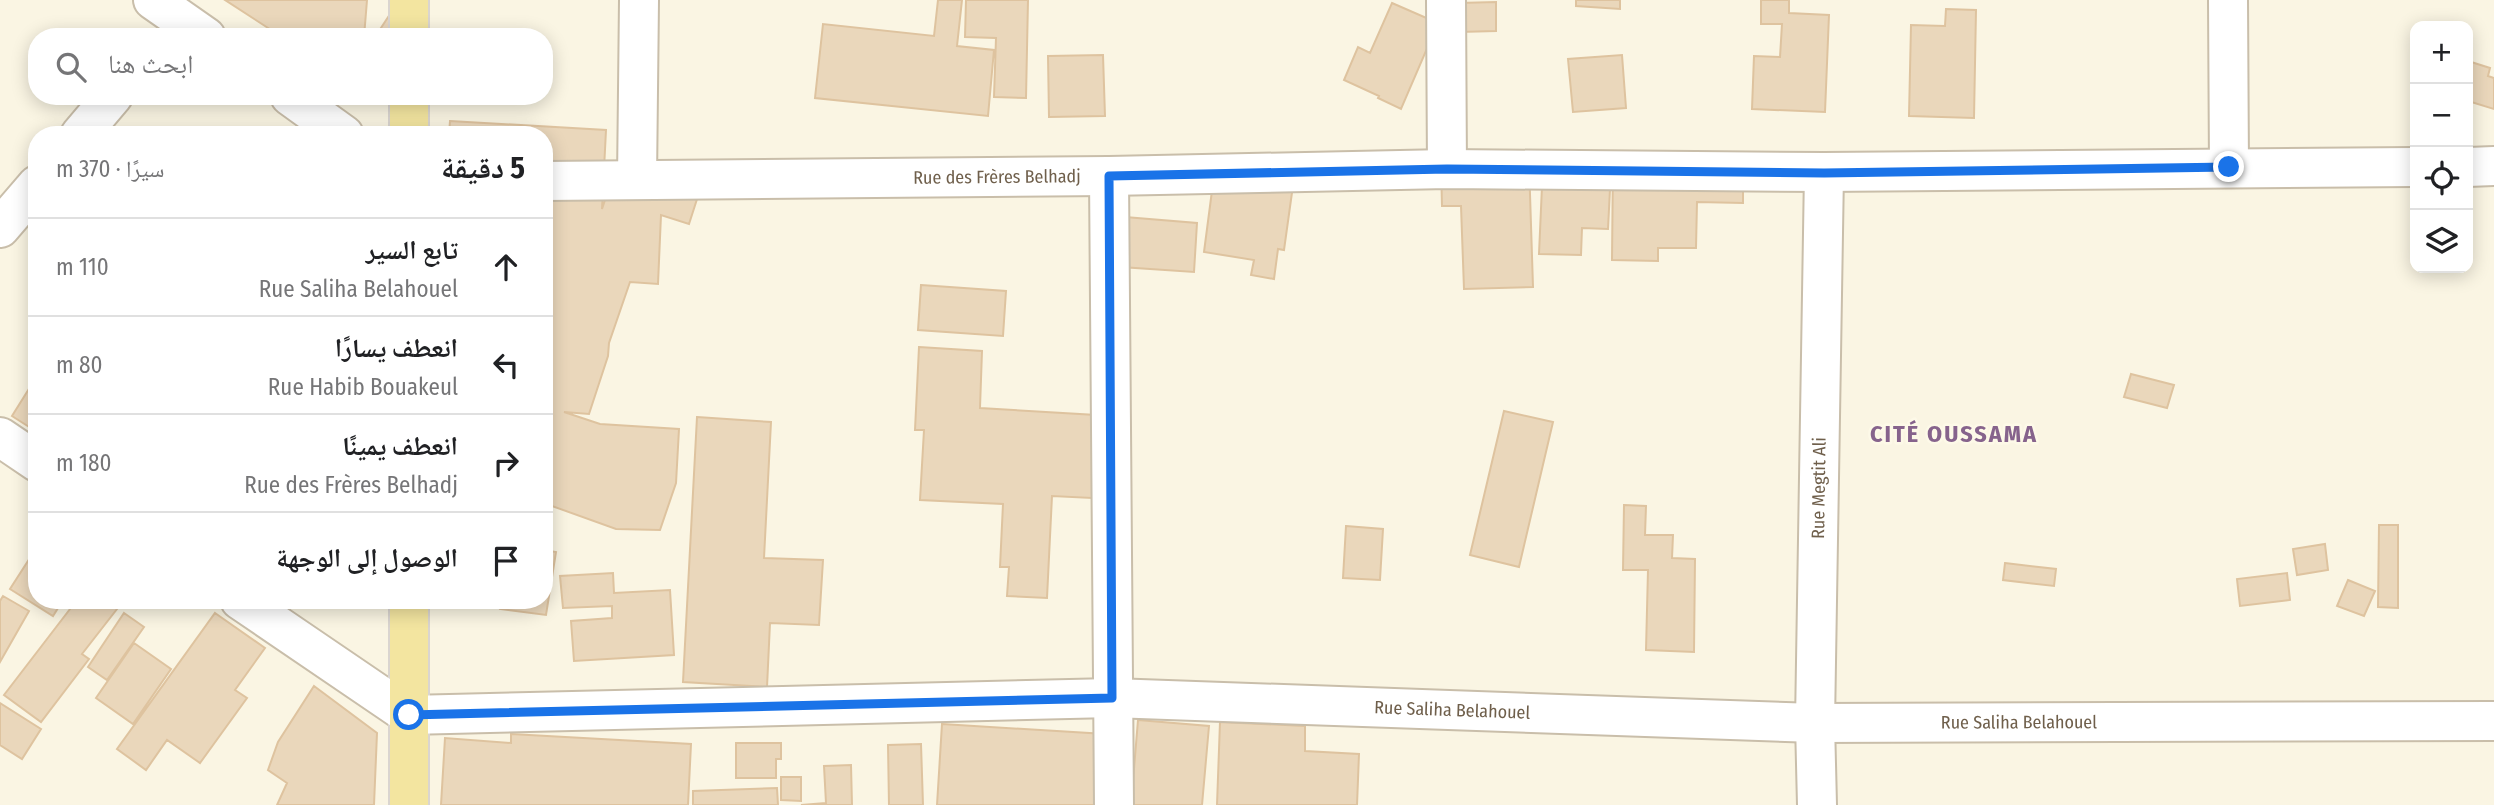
<!DOCTYPE html>
<html lang="ar">
<meta charset="utf-8">
<style>
:root{--surface:#fff;--page:#f6f6f6;--text:#202124;--muted:#757577;--line:#e0e0e0}
body{margin:0;font-family:"Fira Sans Condensed","Noto Naskh Arabic",sans-serif;background:var(--page);color:var(--text);direction:rtl}
.controls{position:absolute;right:21px;top:21px;display:grid;overflow:hidden;border-radius:14px;box-shadow:0 4px 18px #0003}
.controls button{width:63px;height:63px;display:grid;place-items:center;padding:0;border:0;border-bottom:2px solid var(--line);background:var(--surface);color:var(--text);font:35px sans-serif}
.stop{position:absolute;width:21px;height:21px;margin:-16px;border:5px solid #1a73e8;border-radius:50%;background:#fff}
.stop.end{background:#1a73e8;border-color:#fff;box-shadow:0 2px 7px #0008}
.list{margin:0;padding:0;list-style:none}
h2{display:flex;justify-content:space-between;align-items:center;height:91px;margin:0;padding:0 28px;font-size:30px}
h2 small{font-size:23px;font-weight:400;color:var(--muted)}
.list li{display:grid;grid-template-columns:46px 1fr auto;gap:21px;align-items:center;box-sizing:border-box;height:98px;padding:0 28px;border-top:2px solid var(--line)}
.list b{display:block;font-size:26px;white-space:nowrap}
.list p{margin:0;font-size:23px;white-space:nowrap;color:var(--muted)}
.list em{font-size:23px;font-style:normal;color:var(--muted)}
.icon{flex:none;width:38px;height:38px;fill:none;stroke:currentColor;stroke-width:2;stroke-linecap:round;stroke-linejoin:round}
.map{position:relative;flex:none;width:2494px;height:805px;overflow:hidden;direction:ltr}
.search{position:absolute;background:var(--surface);box-shadow:0 4px 18px #0003;left:28px;top:28px;width:525px;height:77px;display:flex;align-items:center;gap:18px;box-sizing:border-box;padding:0 24px;border-radius:28px;color:var(--muted);font-size:26px}
.panel{position:absolute;background:var(--surface);box-shadow:0 4px 18px #0003;left:28px;top:126px;width:525px;height:483px;border-radius:28px;direction:rtl}
.map>svg:first-child{display:block}
</style>
<div class="map">
<svg width="2494" height="805" viewBox="0 0 2494 805">
<rect width="100%" height="100%" fill="#faf5e3"/>
<path fill="#ead7bb" stroke="#dec39f" stroke-width="2" d="M 225,0 L 367,0 L 364,37 L 282,37 Z
M 938,0 L 962,0 L 957,46 L 994,50 L 988,116 L 815,98 L 823,24 L 934,36 Z
M 966,0 L 1028,0 L 1026,98 L 994,97 L 996,38 L 965,37 Z
M 1576,0 L 1620,0 L 1620,9 L 1576,6 Z
M 1761,0 L 1789,0 L 1789,13 L 1829,15 L 1825,112 L 1752,109 L 1754,56 L 1780,57 L 1782,24 L 1761,24 Z
M 398,2 L 394,37 L 375,37 Z
M 1496,2 L 1496,31 L 1459,32 L 1459,3 Z
M 1392,3 L 1438,23 L 1401,109 L 1378,98 L 1379,96 L 1344,80 L 1358,47 L 1370,53 Z
M 1946,9 L 1976,10 L 1974,118 L 1909,116 L 1911,25 L 1945,26 Z
M 1103,55 L 1105,116 L 1049,117 L 1048,56 Z
M 1622,55 L 1626,108 L 1573,112 L 1568,59 Z
M 2468,61 L 2490,68 L 2488,76 L 2494,78 L 2494,109 L 2468,101 Z
M 450,121 L 606,130 L 602,209 L 613,176 L 698,196 L 689,224 L 661,215 L 658,284 L 630,282 L 609,343 L 608,356 L 589,414 L 564,412 L 600,424 L 679,429 L 676,483 L 660,530 L 616,529 L 552,506 L 544,527 L 544,135 L 449,135 Z
M 1216,160 L 1295,171 L 1284,250 L 1278,249 L 1274,279 L 1251,275 L 1254,260 L 1204,252 Z
M 1529,163 L 1533,287 L 1464,289 L 1461,206 L 1442,206 L 1441,166 Z
M 1613,163 L 1743,181 L 1743,203 L 1697,202 L 1696,248 L 1658,248 L 1658,261 L 1612,260 Z
M 1542,186 L 1610,189 L 1608,229 L 1582,228 L 1581,255 L 1539,254 Z
M 1125,217 L 1197,223 L 1194,272 L 1121,267 Z
M 921,285 L 1006,291 L 1003,336 L 918,330 Z
M 919,347 L 982,351 L 980,408 L 1096,415 L 1092,498 L 1052,496 L 1047,598 L 1007,596 L 1009,567 L 1000,567 L 1003,504 L 920,500 L 924,430 L 915,430 Z
M 2131,374 L 2174,385 L 2167,408 L 2124,397 Z
M 37,376 L 37,432 L 12,416 Z
M 1504,411 L 1553,422 L 1519,567 L 1470,555 Z
M 697,417 L 771,422 L 764,558 L 823,560 L 819,625 L 770,623 L 767,687 L 683,682 Z
M 1624,505 L 1646,506 L 1645,535 L 1673,535 L 1672,558 L 1695,559 L 1694,652 L 1646,650 L 1648,570 L 1623,570 Z
M 2379,525 L 2398,525 L 2398,608 L 2378,607 Z
M 1346,526 L 1383,529 L 1380,580 L 1343,578 Z
M 2325,544 L 2328,570 L 2297,575 L 2293,549 Z
M 37,547 L 37,600 L 63,600 L 53,616 L 10,589 Z
M 544,550 L 556,552 L 546,615 L 500,609 L 501,600 L 544,600 Z
M 2005,563 L 2056,569 L 2054,586 L 2003,580 Z
M 613,573 L 614,593 L 670,590 L 674,655 L 574,661 L 571,621 L 612,618 L 612,606 L 563,608 L 560,576 Z
M 2287,573 L 2290,600 L 2240,606 L 2237,579 Z
M 2348,580 L 2375,591 L 2364,616 L 2337,606 Z
M 3,596 L 29,611 L 0,662 L 0,601 Z
M 77,600 L 124,600 L 82,654 L 89,659 L 41,722 L 4,695 Z
M 124,613 L 144,627 L 107,680 L 88,667 Z
M 215,613 L 265,648 L 235,690 L 247,698 L 200,763 L 167,740 L 146,770 L 117,749 Z
M 134,643 L 171,669 L 133,724 L 96,698 Z
M 314,686 L 377,733 L 374,805 L 277,805 L 287,783 L 268,770 L 278,742 Z
M 0,703 L 41,729 L 22,759 L 0,745 Z
M 1138,720 L 1209,726 L 1202,805 L 1131,805 Z
M 1220,722 L 1305,726 L 1305,751 L 1359,754 L 1357,805 L 1217,805 Z
M 942,724 L 1105,734 L 1101,805 L 937,805 Z
M 511,734 L 691,744 L 688,805 L 441,805 L 445,738 L 511,743 Z
M 736,743 L 781,743 L 781,759 L 776,759 L 776,778 L 736,778 Z
M 921,744 L 923,805 L 889,805 L 888,745 Z
M 851,765 L 852,805 L 801,805 L 826,803 L 824,766 Z
M 781,777 L 801,777 L 801,801 L 781,800 Z
M 777,788 L 778,805 L 693,805 L 693,791 Z"/>
<g fill="none" stroke-linecap="round" stroke-linejoin="round">
<g stroke="#c9beaa" stroke-width="42">
<g id="minor">
<path d="M 153,0 L 206,37"/>
<path d="M 1446,0 L 1447,169"/>
<path d="M 2228,0 L 2229,167"/>
<path d="M 290,96 L 344,135"/>
<path d="M 80,135 L 113,96"/>
<path d="M 2468,167 L 2494,166"/>
<path d="M 1109,176 L 1114,805"/>
<path d="M 637,180 L 639,0"/>
<path id="s1" d="M 544,181 L 1109,176 L 1447,169 L 1824,172 L 2415,167"/>
<path d="M 0,228 L 37,185"/>
<path d="M 0,437 L 37,462"/>
<path id="s2" d="M 240,600 L 409,715 L 1112,698 L 1815,723 L 2494,721"/>
<path id="s3" d="M 1817,805 L 1815,723 L 1824,172"/>
</g>
</g>
<g stroke="#dad5d0" stroke-width="42">
<path id="major" d="M 409,0 L 409,37
M 409,96 L 409,135
M 409,805 L 409,600"/>
</g>
<use href="#minor" stroke="#fff" stroke-width="38"/>
<use href="#major" stroke="#f3e5a0" stroke-width="38"/>
</g>
<g fill="none" stroke-linecap="round" stroke-linejoin="round">
<path stroke="#1a73e8" stroke-width="9" d="M 409,715 L 1112,698 L 1109,176 L 1447,169 L 1824,173 L 2229,167"/>
</g>
<g text-anchor="middle" dominant-baseline="central" stroke-width="5" stroke-linejoin="round" paint-order="stroke">
<g font-size="18" fill="#6f5f4b" stroke="#fdf9e8">
<text stroke="none"><textPath href="#s1" startOffset="453">Rue des Frères Belhadj</textPath></text>
<text stroke="none"><textPath href="#s3" startOffset="317">Rue Megtit Ali</textPath></text>
<text stroke="none"><textPath href="#s2" startOffset="1248">Rue Saliha Belahouel</textPath></text>
<text stroke="none"><textPath href="#s2" startOffset="1815">Rue Saliha Belahouel</textPath></text>
</g>
<g font-size="24" font-weight="bold" letter-spacing="2" fill="#86638c" stroke="#fdf9e8">
<text x="1954" y="434">CITÉ OUSSAMA</text>
</g>
</g>
</svg>
<div class="controls">
<button>+</button>
<button>−</button>
<button><svg class="icon" aria-label="locate" viewBox="0 0 24 24"><circle cx="12" cy="12" r="6"/><path d="M12 2v4M12 18v4M2 12h4M18 12h4"/></svg></button>
<button><svg class="icon" aria-label="layers" viewBox="0 0 24 24"><path d="M12 4l9 5-9 5-9-5zM3 14l9 5 9-5"/></svg></button>
</div>
<div class="stop" style="left:409px;top:715px"></div>
<div class="stop end" style="left:2229px;top:167px"></div>
<div class="search"><svg class="icon" aria-label="search" viewBox="0 0 24 24"><circle cx="10" cy="10" r="6"/><path d="M15 15l6 6"/></svg>ابحث هنا</div>
<section class="panel">
<h2>5 دقيقة<small>سيرًا · 370 m</small></h2>
<ul class="list">
<li><svg class="icon" aria-label="ahead" viewBox="0 0 24 24"><path d="M12 20V5M6 11l6-6 6 6"/></svg><div><b>تابع السير</b><p>Rue Saliha Belahouel</p></div><em>110 m</em></li>
<li><svg class="icon" aria-label="left" viewBox="0 0 24 24"><path d="M17 20v-9H6M10 6l-5 5 5 5"/></svg><div><b>انعطف يسارًا</b><p>Rue Habib Bouakeul</p></div><em>80 m</em></li>
<li><svg class="icon" aria-label="right" viewBox="0 0 24 24"><path d="M7 20v-9h11M14 6l5 5-5 5"/></svg><div><b>انعطف يمينًا</b><p>Rue des Frères Belhadj</p></div><em>180 m</em></li>
<li><svg class="icon" aria-label="arrive" viewBox="0 0 24 24"><path d="M6 21V4h12l-3 4 3 4H6"/></svg><div><b>الوصول إلى الوجهة</b></div></li>
</ul>
</section>
</div>
